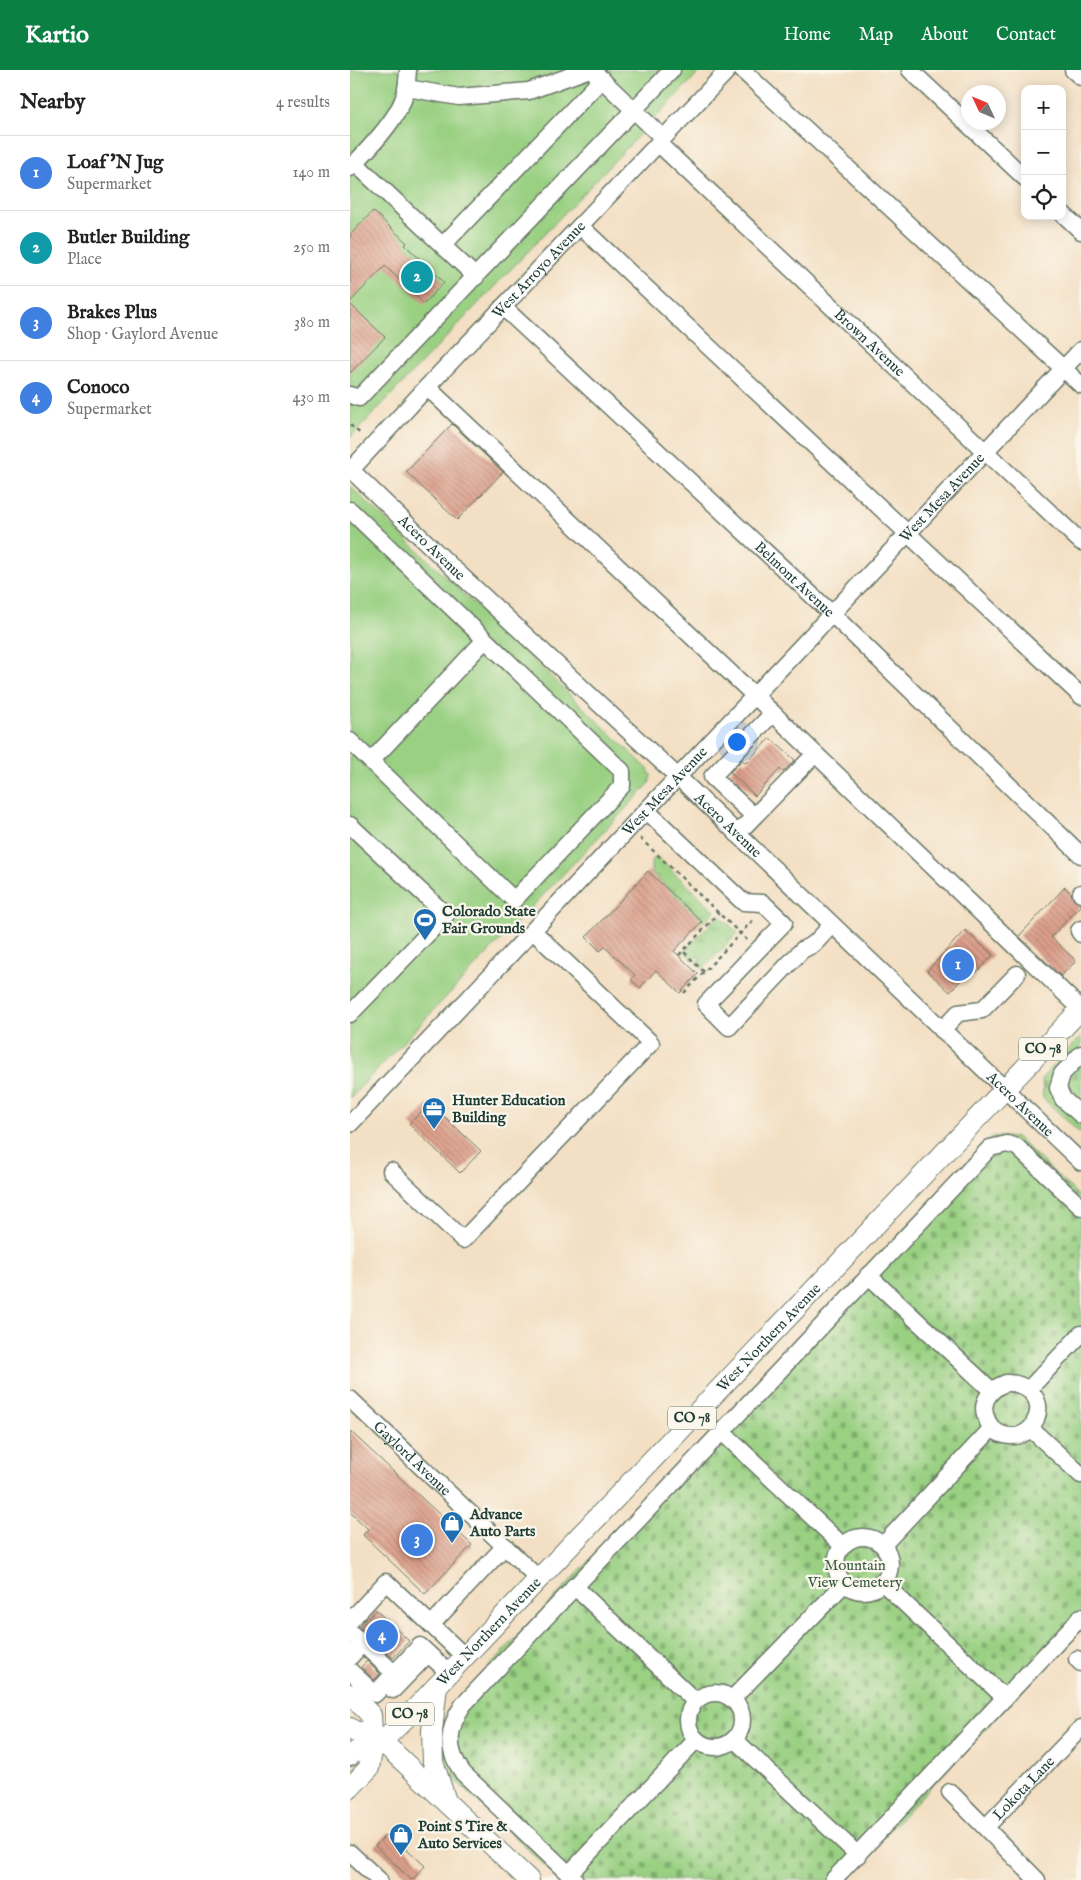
<!DOCTYPE html>
<meta charset="utf-8">
<style>
:root{--surface:#fff;--page:#f6f6f6;--text:#222;--muted:#767676;--line:#e0e0e0;--accent:#0b8043}
body{margin:0;font-family:"IM FELL English",serif;background:var(--page);color:var(--text)}
.controls{position:absolute;right:15px;top:15px;display:grid;overflow:hidden;border-radius:10px;box-shadow:0 2px 12px #0003}
.controls button{width:45px;height:45px;display:grid;place-items:center;padding:0;border:0;border-bottom:1px solid var(--line);background:var(--surface);color:var(--text);font:25px sans-serif}
.compass{position:absolute;left:611px;top:15px;width:45px;height:45px;border-radius:50%;background:var(--surface);box-shadow:0 2px 12px #0003;rotate:314deg}
.you{position:absolute;left:386px;top:671px;width:18px;height:18px;margin:-12px;border:4px solid #fff;border-radius:50%;background:#1a73e8;box-shadow:0 0 0 8px #1a73e833}
.badge{display:grid;place-items:center;width:32px;height:32px;border-radius:50%;background:var(--accent);color:#fff;font-size:16px;font-weight:700}
.pin{position:absolute;translate:-50% -50%;border:2px solid #fff;box-shadow:0 1px 5px #0006}
.list{margin:0;padding:0;list-style:none}
h2{display:flex;justify-content:space-between;align-items:center;height:65px;margin:0;padding:0 20px;font-size:21px}
h2 small{font-size:16px;font-weight:400;color:var(--muted)}
.list li{display:grid;grid-template-columns:32px 1fr auto;gap:15px;align-items:center;box-sizing:border-box;height:75px;padding:0 20px;border-top:1px solid var(--line)}
.list b{display:block;font-size:19px;white-space:nowrap}
.list p{margin:0;font-size:16px;white-space:nowrap;color:var(--muted)}
.list em{font-size:16px;font-style:normal;color:var(--muted)}
.icon{flex:none;width:28px;height:28px;fill:none;stroke:currentColor;stroke-width:2;stroke-linecap:round;stroke-linejoin:round}
.map{position:relative;flex:none;width:731px;height:1810px;overflow:hidden}
header{display:flex;align-items:center;gap:30px;box-sizing:border-box;height:70px;padding:0 25px;background:var(--accent);color:#fff}
header strong{font-size:24px}
nav{display:flex;gap:28px;margin-inline-start:auto;font-size:18px}
main{display:flex}
aside{flex:1;background:var(--surface)}
.map>svg:first-child{display:block}
</style>
<header>
<strong>Kartio</strong>
<nav><a>Home</a><a>Map</a><a>About</a><a>Contact</a></nav>
</header>
<main>
<aside>
<h2>Nearby<small>4 results</small></h2>
<ul class="list">
<li><span class="badge" style="background:#3f7fe0">1</span><div><b>Loaf 'N Jug</b><p>Supermarket</p></div><em>140 m</em></li>
<li><span class="badge" style="background:#0f9aa8">2</span><div><b>Butler Building</b><p>Place</p></div><em>250 m</em></li>
<li><span class="badge" style="background:#3f7fe0">3</span><div><b>Brakes Plus</b><p>Shop · Gaylord Avenue</p></div><em>380 m</em></li>
<li><span class="badge" style="background:#3f7fe0">4</span><div><b>Conoco</b><p>Supermarket</p></div><em>430 m</em></li>
</ul>
</aside>
<div class="map">
<svg width="731" height="1810" viewBox="0 0 731 1810">
<defs>
<pattern id="grass-tufts" width="24" height="20" patternUnits="userSpaceOnUse" patternTransform="scale(1.25)"><rect width="24" height="20" fill="#99d082"/><path d="M3 7l-1-3M5 7V3M7 7l1-3M15 17l-1-3M17 17v-4M19 17l1-3" fill="none" stroke="#7caa6b"/></pattern>
<pattern id="cemetery-stones" width="16" height="16" patternUnits="userSpaceOnUse" patternTransform="scale(1.25)"><rect width="16" height="16" fill="#99d082"/><path d="M2 7V4a2 2 0 0 1 4 0v3zM10 15v-3a2 2 0 0 1 4 0v3z" fill="#7caa6b"/></pattern>
<pattern id="building-back-hatch" width="6" height="6" patternUnits="userSpaceOnUse" patternTransform="scale(1.25)"><rect width="6" height="6" fill="#dc9f8a"/><path d="M-1 5l2 2M0 0l6 6M5-1l2 2" fill="none" stroke="#b28372"/></pattern>
</defs>
<rect width="100%" height="100%" fill="#fbf7ec"/>
<filter id="ink" filterUnits="userSpaceOnUse"><feTurbulence type="fractalNoise" baseFrequency=".02" numOctaves="2"/><feDisplacementMap in="SourceGraphic" scale="10" xChannelSelector="R" yChannelSelector="G"/><feConvolveMatrix kernelMatrix="1 2 1 2 8 2 1 2 1" color-interpolation-filters="sRGB"/></filter>
<filter id="wash" filterUnits="userSpaceOnUse"><feTurbulence type="fractalNoise" baseFrequency=".0096" numOctaves="4" result="noise"/><feDisplacementMap in="SourceGraphic" scale="20" xChannelSelector="R" yChannelSelector="G"/><feGaussianBlur stdDeviation="1.12" result="paint"/><feColorMatrix in="noise" values="0 0 0 0 0 0 0 0 0 0 0 0 0 0 0 0 0 1.4 0 .05"/><feComposite in="paint" operator="in"/></filter>
<g filter="url(#wash)">
<rect width="100%" height="100%" fill="#f3dfc3"/>
<path fill="url(#grass-tufts)" stroke="#5c865b" d="M 306,786 L 365,841 L 354,852 L 301,802 L 301,792 Z
M 369,845 L 388,863 L 353,899 L 346,893 L 350,888 L 347,886 L 343,890 L 334,881 Z"/>
<path fill="url(#cemetery-stones)" stroke="#5c865b" d="M 731,966 L 731,1064 L 693,1028 L 692,1008 Z
M 643,1066 L 668,1068 L 731,1128 L 731,1558 L 492,1810 L 210,1810 L 105,1710 L 92,1688 L 92,1665 L 100,1638 Z"/>
<path fill="#99d082" stroke="#5c865b" d="M 0,0 L 351,0 L 0,368 Z
M 0,416 L 298,699 L 301,706 L 299,714 L 0,1028 Z"/>
<g id="blocks">
<path fill="url(#building-back-hatch)" d="M 23,141 L 57,173 L 55,175 L 94,212 L 74,234 L 35,196 L 0,232 L 0,165 Z
M 0,234 L 35,267 L 0,303 Z
M 102,354 L 153,402 L 107,450 L 56,402 Z
M 420,668 L 445,690 L 433,702 L 430,699 L 405,726 L 380,702 L 392,690 L 396,693 Z
M 298,801 L 352,852 L 324,881 L 348,904 L 330,923 L 306,900 L 290,918 L 281,910 L 285,905 L 255,877 L 250,881 L 236,867 Z
M 715,817 L 721,823 L 723,829 L 731,834 L 731,836 L 701,867 L 726,891 L 711,906 L 669,866 Z
M 615,860 L 643,885 L 626,903 L 622,898 L 600,922 L 577,901 Z
M 80,1033 L 131,1081 L 110,1103 L 59,1054 Z
M 0,1361 L 122,1475 L 75,1524 L 13,1465 L 18,1459 L 0,1442 Z
M 26,1540 L 59,1571 L 43,1588 L 10,1557 Z
M 17,1591 L 30,1604 L 24,1610 L 11,1597 Z
M 39,1762 L 75,1796 L 62,1810 L 25,1776 Z"/>
</g>
</g>
<g filter="url(#ink)">
<use href="#blocks" fill-opacity="0" stroke="#697666" stroke-width="1"/>
<g fill="none" stroke-linecap="round" stroke-linejoin="round">
<g stroke="#697666" stroke-width="19">
<g id="minor">
<path d="M 392,0 L 731,315"/>
<path d="M 560,0 L 675,108"/>
<path d="M 723,0 L 731,7"/>
<path d="M 244,2 L 313,68"/>
<path d="M 57,18 L 109,27 L 179,21 L 237,0"/>
<path id="s1" d="M 308,73 L 731,472"/>
<path d="M 5,93 L 126,207"/>
<path d="M 0,98 C 16,82 45,51 53,30 C 57,21 57,11 58,0"/>
<path d="M 712,143 L 731,161"/>
<path d="M 230,156 L 731,626"/>
<path d="M 93,175 L 252,9"/>
<path id="s2" d="M 153,237 L 482,544 L 731,785"/>
<path d="M 77,317 L 405,626 L 731,939"/>
<path d="M 0,325 L 9,328 L 322,0"/>
<path id="s3" d="M 1,400 L 103,498 L 328,707 L 731,1092"/>
<path id="s4" d="M 0,401 L 77,317 L 378,0"/>
<path d="M 0,440 L 272,701 L 272,716 L 164,830 L 0,671"/>
<path d="M 21,691 L 135,570"/>
<path d="M 297,741 L 393,832 L 413,833 L 434,853 L 356,934 L 379,957 L 452,880 L 464,874 L 481,856"/>
<path d="M 404,746 L 362,707 L 423,643"/>
<path d="M 0,755 L 96,845 L 0,944"/>
<path d="M 387,764 L 465,684"/>
<path d="M 731,823 L 731,824"/>
<path d="M 731,859 L 729,861 L 731,864"/>
<path d="M 592,960 L 608,943 L 632,940 L 667,904"/>
<path d="M 731,984 L 712,1004 L 708,1018 L 713,1029 L 731,1045"/>
<path id="s5" d="M 0,1054 L 731,280"/>
<path d="M 41,1101 L 113,1170 L 301,973 L 183,861"/>
<path d="M 518,1205 L 641,1320"/>
<path d="M 656,1313 C 675,1312 695,1328 686,1349 C 684,1352 683,1357 680,1359 C 667,1371 646,1367 638,1352 C 628,1334 639,1319 656,1313 Z"/>
<path d="M 679,1319 L 731,1264"/>
<path id="s6" d="M 0,1329 L 189,1509"/>
<path d="M 681,1359 L 731,1405"/>
<path d="M 371,1361 L 492,1475"/>
<circle cx="513" cy="1494" r="27"/>
<path d="M 533,1475 L 642,1358"/>
<path d="M 533,1513 L 655,1628"/>
<path d="M 224,1516 L 345,1631"/>
<path d="M 0,1551 L 36,1512 L 115,1587"/>
<path d="M 81,1555 L 155,1476"/>
<path d="M 0,1562 L 44,1603"/>
<path d="M 0,1587 L 12,1574"/>
<path d="M 727,1589 L 731,1593"/>
<path d="M 0,1601 L 25,1624 L 70,1576 L 99,1603"/>
<path d="M 43,1620 L 78,1584"/>
<circle cx="365" cy="1650" r="27"/>
<path d="M 382,1629 L 494,1514"/>
<path d="M 385,1670 L 508,1785"/>
<path d="M 600,1722 L 687,1810"/>
<path id="s7" d="M 636,1757 L 731,1658"/>
<path d="M 0,1783 L 29,1810"/>
<path d="M 219,1804 L 346,1670"/>
<path d="M 225,1810 L 113,1703 C 96,1680 97,1659 113,1635 L 640,1078 L 657,1074 L 667,1077 L 731,1137"/>
<path d="M 483,1810 L 731,1547"/>
</g>
</g>
<g stroke="#697666" stroke-width="22">
<g id="major">
<path d="M 87,1616 L 82,1661 L 83,1692 L 96,1731"/>
<path d="M 0,1624 L 21,1645 L 22,1662"/>
<path d="M 0,1658 L 5,1662 L 22,1662 L 179,1810"/>
<path d="M 0,1686 L 4,1682 L 22,1681"/>
<path id="s8" d="M 0,1718 L 19,1698 L 22,1681 L 64,1640 L 731,939"/>
</g>
</g>
<path stroke="#697666" stroke-width="2.5" stroke-dasharray="4 4" stroke-linecap="butt" d="M 0,355 L 12,365
M 292,768 L 291,769 L 398,871
M 329,885 L 333,881
M 354,902 L 333,881 L 369,843
M 334,923 L 405,848"/>
<use href="#minor" stroke="#fff" stroke-width="16"/>
<use href="#major" stroke="#fff" stroke-width="20"/>
</g>
</g>
<defs>
<g id="stadium-pin" transform="scale(1.25)"><path d="M0 17L-7.5 6A9.5 9.5 0 1 1 7.5 6Z" fill="#1f6fb2" stroke="#fbf7ec"/><path d="M0-5a6.5 5 0 1 0 0 10a6.5 5 0 1 0 0-10ZM-3.5-1.8h7v3.6h-7Z" fill="#fff"/></g>
<g id="office-pin" transform="scale(1.25)"><path d="M0 17L-7.5 6A9.5 9.5 0 1 1 7.5 6Z" fill="#1f6fb2" stroke="#fbf7ec"/><path d="M-6-3h4V-5.5h4V-3h4V5H-6ZM-1-4.5V-3h2v-1.5ZM-6 0V1H6V0Z" fill="#fff"/></g>
<g id="shop-pin" transform="scale(1.25)"><path d="M0 17L-7.5 6A9.5 9.5 0 1 1 7.5 6Z" fill="#1f6fb2" stroke="#fbf7ec"/><path d="M-5-2.5h2.3a2.7 3.5 0 0 1 5.4 0H5L5.5 6h-11ZM-1.5-2.5h3a1.5 2.3 0 0 0-3 0Z" fill="#fff"/></g>
</defs>
<g fill-rule="evenodd">
<use href="#stadium-pin" x="75" y="850"/>
<use href="#office-pin" x="84" y="1039"/>
<use href="#shop-pin" x="102" y="1453"/>
<use href="#shop-pin" x="51" y="1765"/>
</g>
<g text-anchor="middle" dominant-baseline="central" stroke-width="4.5" stroke-linejoin="round" paint-order="stroke">
<g fill="#fbf7ec" stroke="#61756b" stroke-width="1">
<rect x="669" y="967.5" width="48" height="23" rx="4"/>
<rect x="318" y="1336.5" width="48" height="23" rx="4"/>
<rect x="36" y="1632.5" width="48" height="23" rx="4"/>
</g>
<g font-size="14" font-weight="bold" fill="#1f3d34">
<text x="693" y="979">CO 78</text>
<text x="342" y="1348">CO 78</text>
<text x="60" y="1644">CO 78</text>
</g>
<g font-size="15" fill="#1f3d34" stroke="#fbf7ec">
<text stroke="none"><textPath href="#s4" startOffset="276">West Arroyo Avenue</textPath></text>
<text stroke="none"><textPath href="#s1" startOffset="291">Brown Avenue</textPath></text>
<text stroke="none"><textPath href="#s5" startOffset="862">West Mesa Avenue</textPath></text>
<text stroke="none"><textPath href="#s3" startOffset="112">Acero Avenue</textPath></text>
<text stroke="none"><textPath href="#s2" startOffset="399">Belmont Avenue</textPath></text>
<text stroke="none"><textPath href="#s5" startOffset="458">West Mesa Avenue</textPath></text>
<text stroke="none"><textPath href="#s3" startOffset="518">Acero Avenue</textPath></text>
<text stroke="none"><textPath href="#s3" startOffset="922">Acero Avenue</textPath></text>
<text stroke="none"><textPath href="#s8" startOffset="618">West Northern Avenue</textPath></text>
<text stroke="none"><textPath href="#s6" startOffset="86">Gaylord Avenue</textPath></text>
<text stroke="none"><textPath href="#s8" startOffset="212">West Northern Avenue</textPath></text>
<text stroke="none"><textPath href="#s7" startOffset="54">Lokota Lane</textPath></text>
</g>
<g font-size="15" font-weight="bold" fill="#1f3d34" stroke="#fbf7ec" text-anchor="start">
<text x="92" y="841">Colorado State<tspan x="92" dy="17">Fair Grounds</tspan></text>
<text x="102" y="1030">Hunter Education<tspan x="102" dy="17">Building</tspan></text>
<text x="120" y="1444">Advance<tspan x="120" dy="17">Auto Parts</tspan></text>
<text x="68" y="1756">Point S Tire &amp;<tspan x="68" dy="17">Auto Services</tspan></text>
</g>
<g font-size="15" fill="#375a44" stroke="#fbf7ec">
<text x="505" y="1495">Mountain<tspan x="505" dy="17">View Cemetery</tspan></text>
</g>
</g>
</svg>
<div class="controls">
<button>+</button>
<button>−</button>
<button><svg class="icon" aria-label="locate" viewBox="0 0 24 24"><circle cx="12" cy="12" r="6"/><path d="M12 2v4M12 18v4M2 12h4M18 12h4"/></svg></button>
</div>
<svg class="compass" viewBox="-18 -18 36 36"><path d="M0-13l5 13h-10z" fill="#e53935"/><path d="M0 13l5-13h-10z" fill="#767676"/></svg>
<div class="you"></div>
<div class="pin badge" style="left:608px;top:895px;background:#3f7fe0">1</div>
<div class="pin badge" style="left:67px;top:207px;background:#0f9aa8">2</div>
<div class="pin badge" style="left:67px;top:1470px;background:#3f7fe0">3</div>
<div class="pin badge" style="left:32px;top:1566px;background:#3f7fe0">4</div>
</div>
</main>
